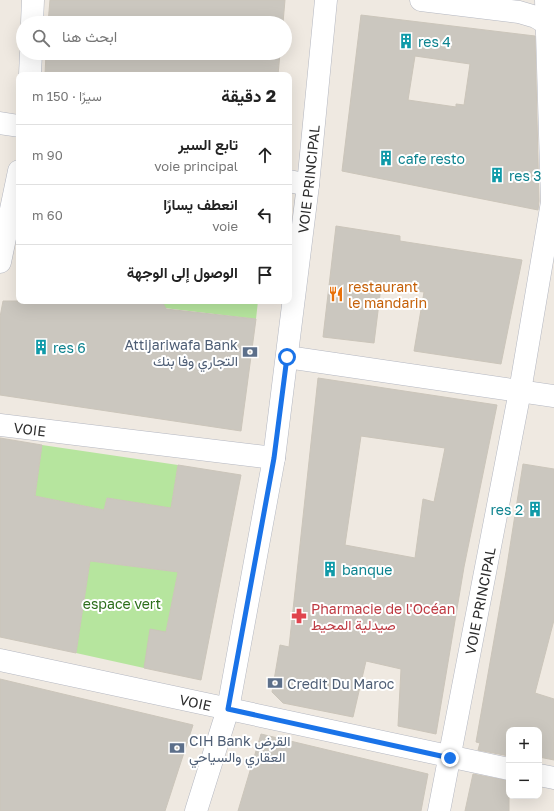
<!DOCTYPE html>
<html lang="ar">
<meta charset="utf-8">
<style>
:root{--surface:#fff;--page:#f6f6f6;--text:#222;--muted:#767676;--line:#e0e0e0}
body{margin:0;font-family:"Golos Text",Vazirmatn,sans-serif;background:var(--page);color:var(--text);direction:rtl}
.controls{position:absolute;right:12px;bottom:12px;display:grid;overflow:hidden;border-radius:8px;box-shadow:0 4px 16px #0002}
.controls button{width:36px;height:36px;display:grid;place-items:center;padding:0;border:0;border-bottom:1px solid var(--line);background:var(--surface);color:var(--text);font:20px sans-serif}
.stop{position:absolute;width:12px;height:12px;margin:-9px;border:3px solid #1a73e8;border-radius:50%;background:#fff}
.stop.end{background:#1a73e8;border-color:#fff;box-shadow:0 1px 4px #0008}
.list{margin:0;padding:0;list-style:none}
h2{display:flex;justify-content:space-between;align-items:center;height:52px;margin:0;padding:0 16px;font-size:17px}
h2 small{font-size:13px;font-weight:400;color:var(--muted)}
.list li{display:grid;grid-template-columns:26px 1fr auto;gap:12px;align-items:center;box-sizing:border-box;height:60px;padding:0 16px;border-top:1px solid var(--line)}
.list b{display:block;font-size:15px;white-space:nowrap}
.list p{margin:0;font-size:13px;white-space:nowrap;color:var(--muted)}
.list em{font-size:13px;font-style:normal;color:var(--muted)}
.icon{flex:none;width:22px;height:22px;fill:none;stroke:currentColor;stroke-width:2;stroke-linecap:round;stroke-linejoin:round}
.map{position:relative;flex:none;width:554px;height:811px;overflow:hidden;direction:ltr}
.search{position:absolute;background:var(--surface);box-shadow:0 4px 16px #0002;left:16px;top:16px;width:276px;height:44px;display:flex;align-items:center;gap:10px;box-sizing:border-box;padding:0 14px;border-radius:22px;color:var(--muted);font-size:15px}
.panel{position:absolute;background:var(--surface);box-shadow:0 4px 16px #0002;left:16px;top:72px;width:276px;height:232px;border-radius:8px;direction:rtl}
.map>svg:first-child{display:block}
</style>
<div class="map">
<svg width="554" height="811" viewBox="0 0 554 811">
<rect width="100%" height="100%" fill="#efe9e1"/>
<path fill="#b6e59e" d="M 157,301 L 258,301 L 256,319 L 156,307 Z
M 42,445 L 178,465 L 171,508 L 107,498 L 104,510 L 35,496 Z
M 90,561 L 178,572 L 166,632 L 144,668 L 76,653 Z"/>
<path fill="#cbc7bf" stroke="#cbc5ba" fill-rule="evenodd" d="M 50,0 L 285,0 L 283,23 L 48,23 Z
M 361,15 L 535,36 L 539,201 L 538,210 L 342,171 ZM 415,56 L 470,64 L 464,105 L 456,104 L 456,107 L 408,100 Z
M 46,53 L 280,53 L 278,75 L 45,75 Z
M 336,226 L 400,236 L 400,241 L 522,260 L 501,364 L 414,351 L 424,292 L 381,287 L 374,343 L 323,337 Z
M 3,301 L 162,301 L 166,309 L 256,319 L 241,431 L 0,395 L 0,317 Z
M 318,378 L 497,405 L 464,567 L 436,734 L 398,726 L 401,669 L 366,661 L 353,717 L 283,703 L 272,692 L 280,645 L 289,647 ZM 361,436 L 445,448 L 434,502 L 423,499 L 415,558 L 345,545 Z
M 0,438 L 42,445 L 35,496 L 104,510 L 107,498 L 171,508 L 178,465 L 241,475 L 201,680 L 144,668 L 150,629 L 166,632 L 178,572 L 90,561 L 76,653 L 0,637 Z
M 523,464 L 554,469 L 554,620 L 535,693 L 554,699 L 554,760 L 539,757 L 539,730 L 509,730 L 509,756 L 478,750 L 480,743 L 476,742 L 506,572 Z
M 0,679 L 193,725 L 165,811 L 0,811 Z
M 261,734 L 428,774 L 421,811 L 238,811 Z
M 473,774 L 509,781 L 509,811 L 465,811 Z"/>
<g fill="none" stroke-linecap="round" stroke-linejoin="round">
<g stroke="#b4b7c1" stroke-width="23">
<g id="street">
<path d="M 421,0 L 519,12 L 536,17 L 554,28"/>
<path d="M 32,23 L 33,0"/>
<path d="M 30,75 L 31,53"/>
<path d="M 0,123 L 19,126"/>
<path d="M 289,181 L 308,185"/>
<path d="M 0,262 L 19,171"/>
<path d="M 287,357 L 554,396"/>
<path id="s1" d="M 0,425 L 274,458"/>
<path id="s2" d="M 0,660 L 509,769"/>
<path d="M 539,775 L 554,778"/>
<path id="s3" d="M 439,811 L 520,391 L 552,202 L 546,0"/>
</g>
</g>
<g stroke="#b4b7c1" stroke-width="23">
<g id="secondary">
<path id="s4" d="M 196,811 L 228,709 L 274,458 L 308,185 L 326,0"/>
</g>
</g>
<use href="#street" stroke="#fff" stroke-width="22"/>
<use href="#secondary" stroke="#fff" stroke-width="22"/>
</g>
<g fill="none" stroke-linecap="round" stroke-linejoin="round">
<path stroke="#1a73e8" stroke-width="5" d="M 287,357 L 274,458 L 228,709 L 450,758"/>
</g>
<defs>
<g id="building-bare" transform="scale(1.2)"><path d="M-4-6H4V6H1V3H-1V6H-4ZM-2.5-4.3h1.7v1.8h-1.7ZM.8-4.3h1.7v1.8H.8ZM-2.5-1h1.7V.8h-1.7ZM.8-1h1.7V.8H.8Z" fill="#0f9aa8" stroke="#fff" stroke-width="2.5" paint-order="stroke"/></g>
<g id="restaurant-bare" transform="scale(1.2)"><path d="M-5-6h1v4h1v-4h1v4h1v-4h1v5L-1.5 .5V6h-2V.5L-5-1ZM5-6V6H3V1.5H1.5Q1.5-4 5-6Z" fill="#e8710a" stroke="#fff" stroke-width="2.5" paint-order="stroke"/></g>
<g id="bank-bare" transform="scale(1.2)"><path d="M-6-4H6V4H-6ZM0-2.3a2.3 2.3 0 1 0 0 4.6a2.3 2.3 0 1 0 0-4.6Z" fill="#5c6f8a" stroke="#fff" stroke-width="2.5" paint-order="stroke"/></g>
<g id="pharmacy-bare" transform="scale(1.2)"><path d="M-2-6h4v4h4v4h-4v4h-4v-4h-4v-4h4Z" fill="#e0444e" stroke="#fff" stroke-width="2.5" paint-order="stroke"/></g>
</defs>
<g fill-rule="evenodd">
<use href="#building-bare" x="406" y="41"/>
<use href="#building-bare" x="386" y="158"/>
<use href="#building-bare" x="497" y="175"/>
<use href="#restaurant-bare" x="336" y="294"/>
<use href="#building-bare" x="41" y="347"/>
<use href="#bank-bare" x="250" y="352"/>
<use href="#building-bare" x="535" y="509"/>
<use href="#building-bare" x="330" y="569"/>
<use href="#pharmacy-bare" x="299" y="616"/>
<use href="#bank-bare" x="275" y="683"/>
<use href="#bank-bare" x="177" y="748"/>
</g>
<g text-anchor="middle" dominant-baseline="central" stroke-width="4" stroke-linejoin="round" paint-order="stroke">
<g font-size="14" fill="#0d838f" stroke="#fff" text-anchor="start">
<text x="418" y="41">res 4</text>
<text x="398" y="158">cafe resto</text>
<text x="509" y="175">res 3</text>
<text x="53" y="347">res 6</text>
<text x="523" y="509" text-anchor="end">res 2</text>
<text x="342" y="569">banque</text>
</g>
<g font-size="14" fill="#2e2e2e" stroke="#fff">
<text stroke="none"><textPath href="#s4" startOffset="643">VOIE PRINCIPAL</textPath></text>
<text stroke="none"><textPath href="#s1" startOffset="30">VOIE</textPath></text>
<text stroke="none"><textPath href="#s3" startOffset="214">VOIE PRINCIPAL</textPath></text>
<text stroke="none"><textPath href="#s2" startOffset="200">VOIE</textPath></text>
</g>
<g font-size="14" fill="#c56008" stroke="#fff" text-anchor="start">
<text x="348" y="286">restaurant<tspan x="348" dy="16">le mandarin</tspan></text>
</g>
<g font-size="14" fill="#4e5e75" stroke="#fff" text-anchor="start">
<text x="238" y="344" text-anchor="end">Attijariwafa Bank<tspan x="238" dy="16">التجاري وفا بنك</tspan></text>
<text x="287" y="683">Credit Du Maroc</text>
<text x="189" y="740">CIH Bank القرض<tspan x="189" dy="16">العقاري والسياحي</tspan></text>
</g>
<g font-size="14" fill="#2c6e1b" stroke="#fff">
<text x="122" y="603">espace vert</text>
</g>
<g font-size="14" fill="#be3a42" stroke="#fff" text-anchor="start">
<text x="311" y="608">Pharmacie de l'Océan<tspan x="311" dy="16">صيدلية المحيط</tspan></text>
</g>
</g>
</svg>
<div class="controls">
<button>+</button>
<button>−</button>
</div>
<div class="stop" style="left:287px;top:357px"></div>
<div class="stop end" style="left:450px;top:758px"></div>
<div class="search"><svg class="icon" aria-label="search" viewBox="0 0 24 24"><circle cx="10" cy="10" r="6"/><path d="M15 15l6 6"/></svg>ابحث هنا</div>
<section class="panel">
<h2>2 دقيقة<small>سيرًا · 150 m</small></h2>
<ul class="list">
<li><svg class="icon" aria-label="ahead" viewBox="0 0 24 24"><path d="M12 20V5M6 11l6-6 6 6"/></svg><div><b>تابع السير</b><p>voie principal</p></div><em>90 m</em></li>
<li><svg class="icon" aria-label="left" viewBox="0 0 24 24"><path d="M17 20v-9H6M10 6l-5 5 5 5"/></svg><div><b>انعطف يسارًا</b><p>voie</p></div><em>60 m</em></li>
<li><svg class="icon" aria-label="arrive" viewBox="0 0 24 24"><path d="M6 21V4h12l-3 4 3 4H6"/></svg><div><b>الوصول إلى الوجهة</b></div></li>
</ul>
</section>
</div>
